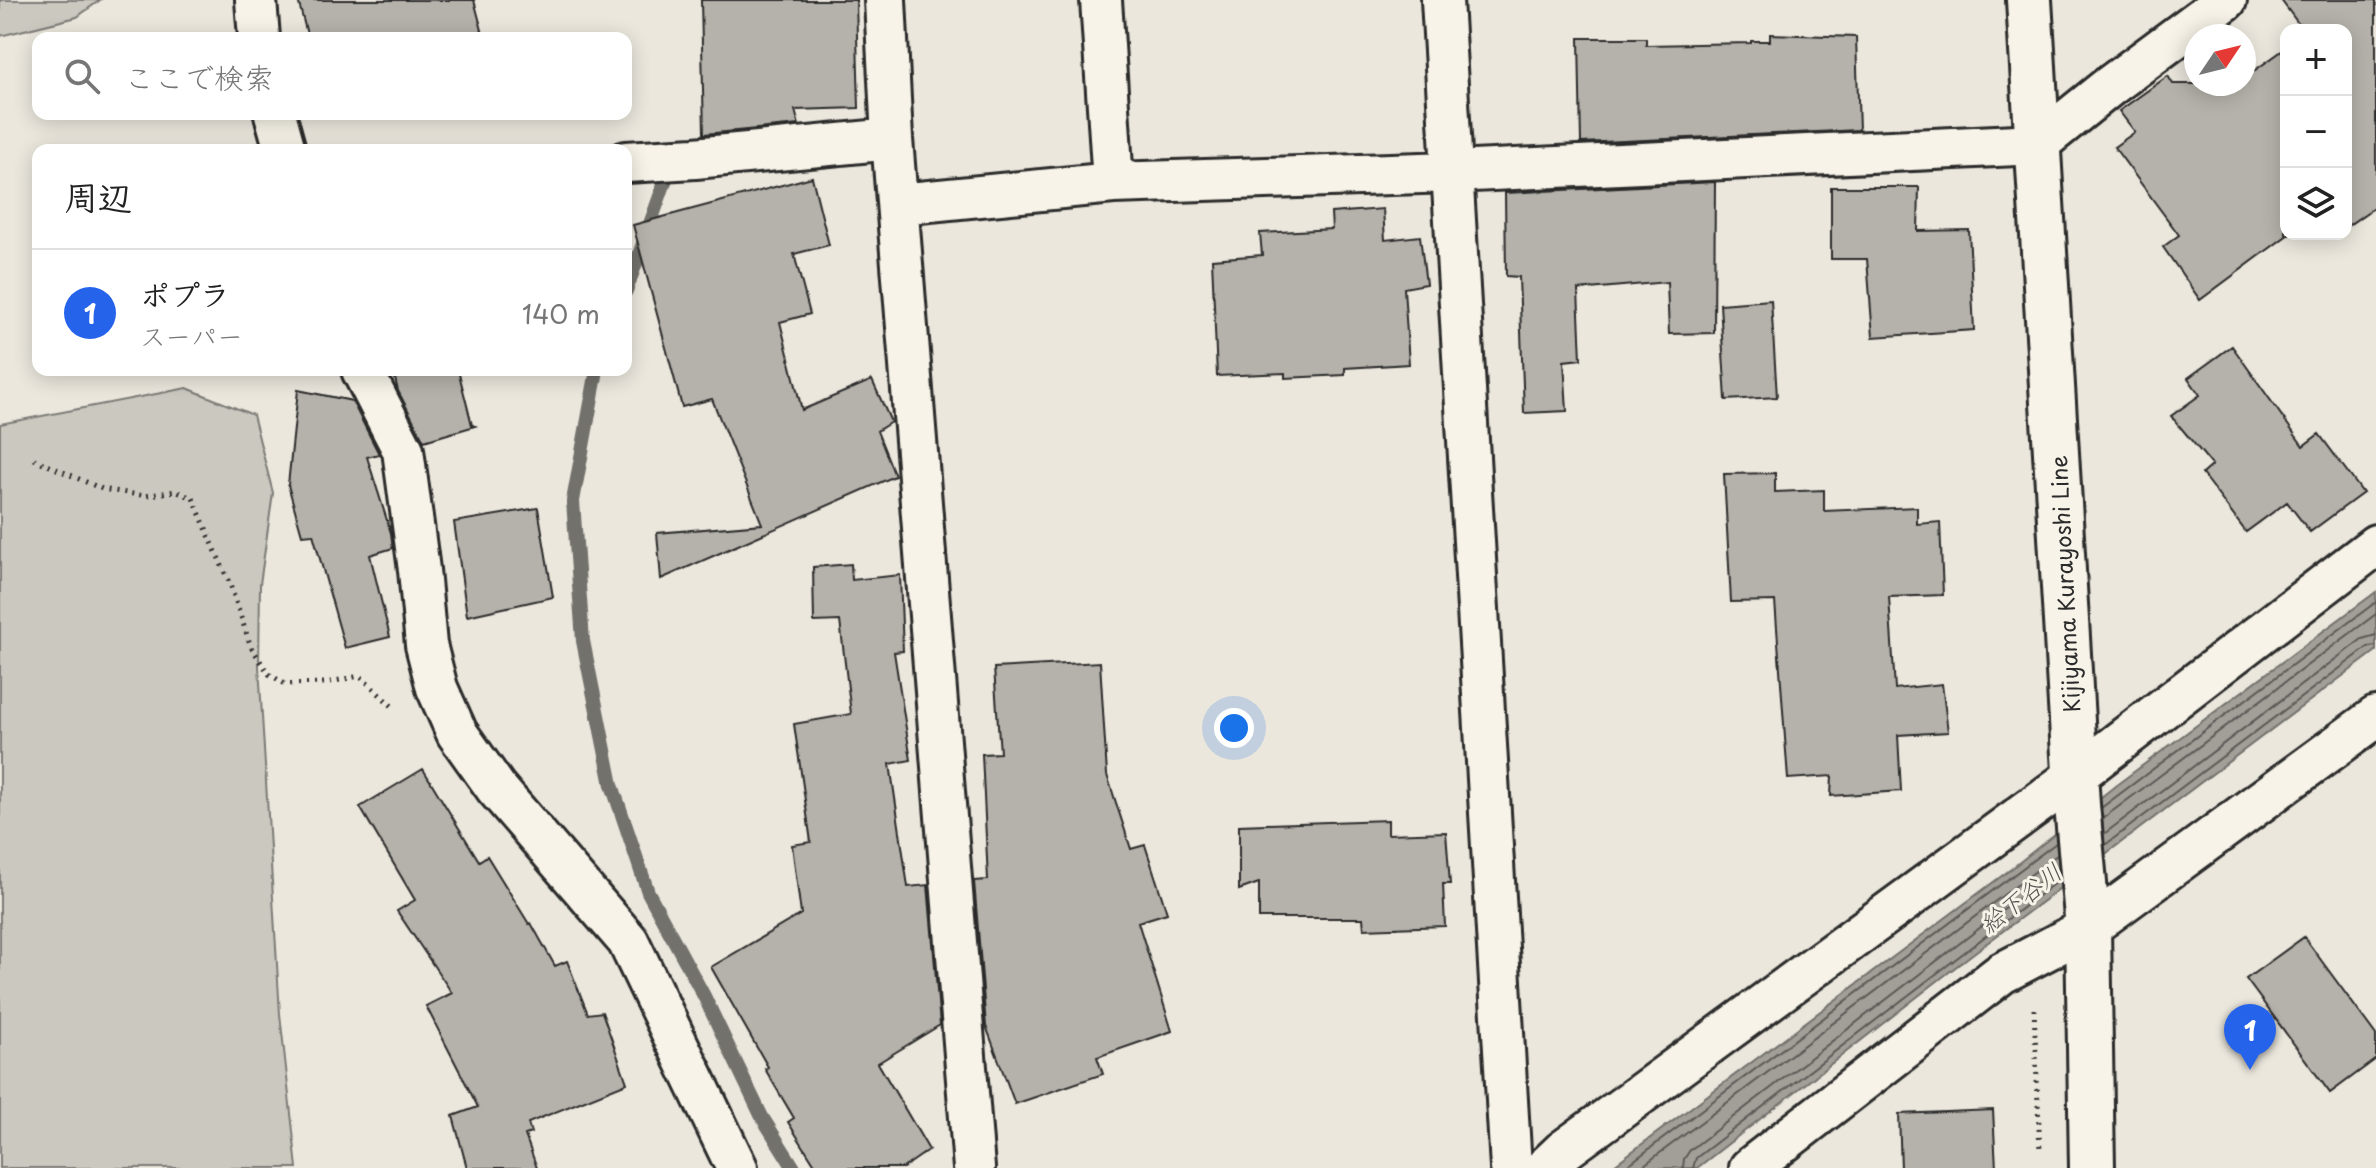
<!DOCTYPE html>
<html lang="ja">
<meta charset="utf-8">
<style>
:root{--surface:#fff;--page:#f2f2f2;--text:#222;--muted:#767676;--line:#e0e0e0;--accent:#2563eb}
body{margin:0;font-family:"Playpen Sans","Klee One",sans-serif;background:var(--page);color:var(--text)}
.controls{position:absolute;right:24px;top:24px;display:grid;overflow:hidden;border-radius:16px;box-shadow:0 4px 20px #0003}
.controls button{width:72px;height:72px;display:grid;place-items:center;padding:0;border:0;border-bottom:2px solid var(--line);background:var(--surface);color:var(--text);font:40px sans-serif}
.compass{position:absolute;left:2184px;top:24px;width:72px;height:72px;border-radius:50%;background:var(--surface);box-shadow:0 4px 20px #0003;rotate:55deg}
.you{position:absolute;left:1234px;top:728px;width:28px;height:28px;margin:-20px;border:6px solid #fff;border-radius:50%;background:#1a73e8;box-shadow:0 0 0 12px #1a73e833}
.badge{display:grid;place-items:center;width:52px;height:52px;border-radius:50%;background:var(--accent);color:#fff;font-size:26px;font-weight:700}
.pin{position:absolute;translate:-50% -66px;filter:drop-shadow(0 2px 4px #0008)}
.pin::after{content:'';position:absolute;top:42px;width:28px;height:24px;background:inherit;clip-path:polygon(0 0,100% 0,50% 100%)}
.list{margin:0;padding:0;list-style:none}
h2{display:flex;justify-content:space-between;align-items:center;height:104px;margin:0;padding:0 32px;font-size:34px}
h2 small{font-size:26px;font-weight:400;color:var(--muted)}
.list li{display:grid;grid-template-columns:52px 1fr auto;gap:24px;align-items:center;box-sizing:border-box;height:128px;padding:0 32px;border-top:2px solid var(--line)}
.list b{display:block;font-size:30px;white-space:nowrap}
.list p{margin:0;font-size:26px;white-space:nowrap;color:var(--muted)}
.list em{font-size:26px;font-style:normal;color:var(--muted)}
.icon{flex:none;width:44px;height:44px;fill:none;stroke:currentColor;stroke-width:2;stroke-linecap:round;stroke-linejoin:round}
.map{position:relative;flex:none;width:2376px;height:1168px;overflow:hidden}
.search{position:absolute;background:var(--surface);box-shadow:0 4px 20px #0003;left:32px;top:32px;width:600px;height:88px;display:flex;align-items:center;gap:20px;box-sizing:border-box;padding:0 28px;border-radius:16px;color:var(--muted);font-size:30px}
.panel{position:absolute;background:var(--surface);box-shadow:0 4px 20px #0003;left:32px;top:144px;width:600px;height:232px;border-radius:16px}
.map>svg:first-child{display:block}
</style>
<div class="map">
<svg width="2376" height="1168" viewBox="0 0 2376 1168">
<rect width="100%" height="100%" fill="#ebe7dd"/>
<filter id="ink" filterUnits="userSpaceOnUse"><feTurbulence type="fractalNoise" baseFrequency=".0125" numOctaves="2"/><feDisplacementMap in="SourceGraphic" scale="16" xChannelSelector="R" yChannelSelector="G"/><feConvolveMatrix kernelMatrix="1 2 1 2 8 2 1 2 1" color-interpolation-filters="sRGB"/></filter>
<g filter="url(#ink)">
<path fill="#cbc8bf" stroke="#7b7a75" stroke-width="2" d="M 0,0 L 100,0 L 77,17 L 0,36 Z
M 187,388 L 253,415 L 273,493 L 260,584 L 259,666 L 280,1014 L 297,1168 L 0,1168 L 0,424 Z"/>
<path fill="#a29f98" stroke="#72716c" stroke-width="2" d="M 2376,592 L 2376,651 L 1971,955 L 1697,1168 L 1610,1168 L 2011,869 L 2115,786 Z"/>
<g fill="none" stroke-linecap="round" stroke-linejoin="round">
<path stroke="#5b5957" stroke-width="2" d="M 2101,808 L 2376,602
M 2102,819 L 2376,614
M 2104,834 L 2362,639 L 2376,635
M 2105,845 L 2368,647 L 2376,646
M 1624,1168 L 2056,843
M 1640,1168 L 2057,855
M 1683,1168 L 1684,1159 L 1690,1150 L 2058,868
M 1693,1168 L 1696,1158 L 2060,879"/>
<path stroke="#72716c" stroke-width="14" d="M 626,291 L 665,182
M 597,370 L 573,501 L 583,641 L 612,785 L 648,892 L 704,996 L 762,1117 L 794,1168"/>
</g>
<path fill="#b5b2ab" stroke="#2b2b2b" stroke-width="2" d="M 298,0 L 474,0 L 484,38 L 308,38 Z
M 701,0 L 856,0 L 859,108 L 795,110 L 799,125 L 704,134 Z
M 2281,0 L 2376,0 L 2376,206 L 2346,227 L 2346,30 L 2303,30 Z
M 1770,34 L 1856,37 L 1859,130 L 1581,143 L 1579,38 L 1646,38 L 1646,45 L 1751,43 L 1751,41 L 1770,41 Z
M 2286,48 L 2286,234 L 2289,234 L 2200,300 L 2163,247 L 2179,235 L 2114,147 L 2135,132 L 2119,111 L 2168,76 L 2173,84 L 2244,84 L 2244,78 Z
M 812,177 L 829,245 L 794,254 L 810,314 L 780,322 L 802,410 L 872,380 L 891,422 L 877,431 L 895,476 L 661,579 L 657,533 L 762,524 L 712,399 L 682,407 L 633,225 Z
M 1715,182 L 1714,333 L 1669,334 L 1667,282 L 1578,290 L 1581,359 L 1564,361 L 1567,411 L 1524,413 L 1519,277 L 1506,276 L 1505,193 Z
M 1831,187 L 1919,187 L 1918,231 L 1969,230 L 1974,330 L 1873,337 L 1867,259 L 1831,259 Z
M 1383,209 L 1385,240 L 1420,236 L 1426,284 L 1404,288 L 1409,364 L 1345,368 L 1345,375 L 1285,378 L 1285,373 L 1217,376 L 1212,259 L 1262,255 L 1260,233 L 1332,229 L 1331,213 Z
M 1771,300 L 1777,397 L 1726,400 L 1720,304 Z
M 2232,346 L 2303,446 L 2319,434 L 2363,493 L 2310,532 L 2287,502 L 2246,532 L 2202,474 L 2212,465 L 2171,416 L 2200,395 L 2188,378 Z
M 393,370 L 458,370 L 472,425 L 475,426 L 424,441 L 398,391 Z
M 298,390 L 352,401 L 379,454 L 367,457 L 391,533 L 393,548 L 370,555 L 390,637 L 345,648 L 313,534 L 302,535 L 288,485 Z
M 1775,473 L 1775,492 L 1824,490 L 1824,511 L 1917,507 L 1917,524 L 1940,522 L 1943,595 L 1889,597 L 1895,689 L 1942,684 L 1948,732 L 1898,735 L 1901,791 L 1831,796 L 1832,776 L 1788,779 L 1775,601 L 1731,602 L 1724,474 Z
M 538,508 L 553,597 L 467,616 L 454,522 Z
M 851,564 L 852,580 L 900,575 L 903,651 L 894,652 L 911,760 L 890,764 L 908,887 L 928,885 L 940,1025 L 878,1063 L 929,1150 L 903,1168 L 817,1168 L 788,1122 L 794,1118 L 765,1069 L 768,1067 L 711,967 L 801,914 L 792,845 L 811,842 L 794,724 L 851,714 L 840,621 L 814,622 L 813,567 Z
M 1100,662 L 1107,775 L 1131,849 L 1145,845 L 1167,913 L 1138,922 L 1172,1031 L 1097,1057 L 1103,1074 L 1015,1104 L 986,1026 L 974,881 L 988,880 L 982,754 L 1000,753 L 994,668 Z
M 423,769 L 479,861 L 487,856 L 529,924 L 531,923 L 555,966 L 567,961 L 588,1014 L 602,1012 L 627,1083 L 528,1123 L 531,1133 L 525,1135 L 537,1168 L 467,1168 L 453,1116 L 478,1107 L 426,1006 L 452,993 L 397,911 L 415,900 L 360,807 Z
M 1388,820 L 1388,834 L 1446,832 L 1450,884 L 1443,884 L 1445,926 L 1364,929 L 1363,918 L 1259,918 L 1259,883 L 1239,890 L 1239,825 Z
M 2304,937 L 2376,1035 L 2376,1059 L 2330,1093 L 2246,979 Z
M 1993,1110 L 1996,1168 L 1901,1168 L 1899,1114 Z"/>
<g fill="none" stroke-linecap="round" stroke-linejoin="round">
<g stroke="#2b2b2b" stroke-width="46">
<path id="minor" d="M 256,0 L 259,38
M 885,0 L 892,139 L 974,1168
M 1101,0 L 1113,183
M 1442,0 L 1511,1168
M 275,114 L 285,150
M 626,162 L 695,158 L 892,139
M 899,204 L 1113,183 L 1452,172 L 2038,144 L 2110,86 L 2226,0
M 362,370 L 403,450 L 419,570 L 426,645 L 437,688 L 457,733 L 496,788 L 628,941 L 737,1168
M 1545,1168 L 1563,1151 L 2075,776 L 2376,545
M 1750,1168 L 2002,973 L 2088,928 L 2376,717"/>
</g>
<g stroke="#2b2b2b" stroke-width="50">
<path id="secondary" d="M 2029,0 L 2077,805 L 2088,928 L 2092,1168"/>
</g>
<path stroke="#2b2b2b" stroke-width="5" stroke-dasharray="2 6" stroke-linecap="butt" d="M 34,459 L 102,489 L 145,496 L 175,491 L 193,498 L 231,587 L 251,647 L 269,674 L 285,684 L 325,683 L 360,676 L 392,706
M 2034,1009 L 2040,1151"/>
<use href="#minor" stroke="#f7f3e8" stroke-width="40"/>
<use href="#secondary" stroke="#f7f3e8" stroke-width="44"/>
</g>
</g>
<g text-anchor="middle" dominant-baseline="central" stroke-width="6" stroke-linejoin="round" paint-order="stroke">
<g font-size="22" fill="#2b2b2b" stroke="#f7f3e8">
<text transform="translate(2064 584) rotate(-93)">Kijiyama Kurayoshi Line</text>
</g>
<g font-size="24" font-style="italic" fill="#555451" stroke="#f7f3e8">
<text transform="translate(2020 897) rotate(-38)">絵下谷川</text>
</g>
</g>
</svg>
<div class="controls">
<button>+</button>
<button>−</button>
<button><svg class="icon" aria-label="layers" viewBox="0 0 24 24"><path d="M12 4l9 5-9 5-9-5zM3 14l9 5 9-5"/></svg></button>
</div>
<svg class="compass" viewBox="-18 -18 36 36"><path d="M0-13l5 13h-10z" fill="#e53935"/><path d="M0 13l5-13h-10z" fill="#767676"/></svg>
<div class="you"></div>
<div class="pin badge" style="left:2250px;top:1070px">1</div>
<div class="search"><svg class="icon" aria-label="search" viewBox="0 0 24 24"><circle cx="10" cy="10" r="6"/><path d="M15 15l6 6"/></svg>ここで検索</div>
<section class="panel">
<h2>周辺<small></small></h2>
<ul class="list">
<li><span class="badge">1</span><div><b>ポプラ</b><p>スーパー</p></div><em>140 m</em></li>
</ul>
</section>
</div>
